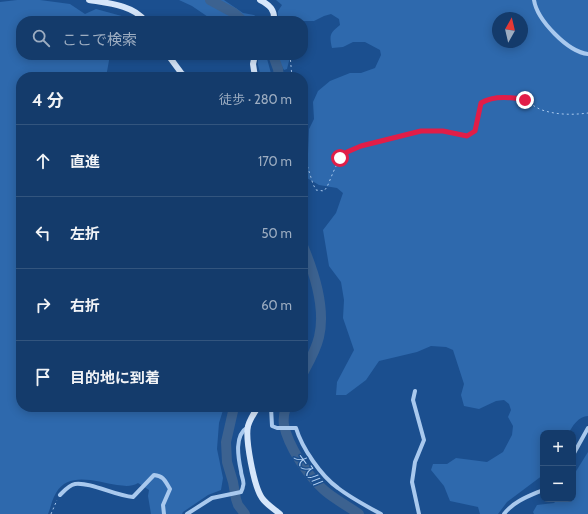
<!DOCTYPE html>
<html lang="ja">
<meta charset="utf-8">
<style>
:root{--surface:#143b6b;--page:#1d4271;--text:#f1f3f6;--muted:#9dadc1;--line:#33557e}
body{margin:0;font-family:Cabin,"Noto Sans JP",sans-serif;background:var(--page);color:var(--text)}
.controls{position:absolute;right:12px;bottom:12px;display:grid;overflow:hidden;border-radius:8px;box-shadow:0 2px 10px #0003}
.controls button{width:36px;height:36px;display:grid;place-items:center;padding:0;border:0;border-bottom:1px solid var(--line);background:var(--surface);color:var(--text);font:20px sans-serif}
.compass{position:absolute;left:492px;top:12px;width:36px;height:36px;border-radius:50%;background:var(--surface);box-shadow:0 2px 10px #0003;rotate:8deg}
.stop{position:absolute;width:12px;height:12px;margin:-9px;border:3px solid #e11d48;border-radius:50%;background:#fff}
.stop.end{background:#e11d48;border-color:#fff;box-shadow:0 1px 4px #0008}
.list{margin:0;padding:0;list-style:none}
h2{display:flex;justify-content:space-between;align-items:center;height:52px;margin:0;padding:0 16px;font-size:17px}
h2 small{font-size:13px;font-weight:400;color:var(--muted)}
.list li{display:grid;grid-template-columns:26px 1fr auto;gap:12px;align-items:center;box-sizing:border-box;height:72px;padding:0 16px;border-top:1px solid var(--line)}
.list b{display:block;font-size:15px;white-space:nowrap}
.list em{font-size:13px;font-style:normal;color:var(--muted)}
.icon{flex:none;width:22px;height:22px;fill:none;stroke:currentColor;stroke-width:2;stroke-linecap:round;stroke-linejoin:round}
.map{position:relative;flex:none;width:588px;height:514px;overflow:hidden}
.search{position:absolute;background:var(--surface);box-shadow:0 2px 10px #0003;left:16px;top:16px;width:292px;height:44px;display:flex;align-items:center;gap:10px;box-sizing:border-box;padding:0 14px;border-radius:16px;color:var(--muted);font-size:15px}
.panel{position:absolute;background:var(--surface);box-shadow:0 2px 10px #0003;left:16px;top:72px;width:292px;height:340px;border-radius:16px}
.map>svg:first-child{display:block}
</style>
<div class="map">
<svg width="588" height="514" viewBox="0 0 588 514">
<rect width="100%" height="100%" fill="#1b4f8f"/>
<path fill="#2e69ad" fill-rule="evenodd" d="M 17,0 L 40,0 L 70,4 L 85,14 L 96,9 L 129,18 L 130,21 L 21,21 L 21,55 L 110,55 L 106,77 L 21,77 L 21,407 L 224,407 L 219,423 L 217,449 L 223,478 L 221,490 L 208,495 L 183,512 L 182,514 L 151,514 L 148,496 L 149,490 L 138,483 C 131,487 125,486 117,485 C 96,482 69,471 56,493 C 52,499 51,507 48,514 L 0,514 L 0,2 Z
M 179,0 L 224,0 L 243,13 L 254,15 L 262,21 L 214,21 L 192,6 Z
M 276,0 L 588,0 L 588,416 C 579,416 572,426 569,433 L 543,433 L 543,475 L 507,502 L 498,514 L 480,514 L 478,507 L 450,501 L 444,486 L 431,470 L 433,464 L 447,464 L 456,458 L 487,462 L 503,452 L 512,435 L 513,426 L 508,417 L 511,410 L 509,404 L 504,400 L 496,401 L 479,409 L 464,406 L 461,395 L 464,384 L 453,350 L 446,347 L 431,346 L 417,352 L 379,361 L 366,380 L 346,395 L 336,395 L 337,382 L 354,350 L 343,318 L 344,300 L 341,282 L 329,266 L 323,230 L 336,213 L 343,193 L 337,188 L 319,185 L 307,178 L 309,129 L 314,119 L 313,102 L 318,91 L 330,81 L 350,73 L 361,73 L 375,68 L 381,55 L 380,50 L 365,42 L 353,42 L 343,47 L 332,48 C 329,35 330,33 340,25 L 339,19 L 331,14 L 324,16 L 314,21 L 276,21 L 278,17 L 278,11 L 282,5 ZM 498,18 L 522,18 L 522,42 L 498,42 Z
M 256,55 L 266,55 L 272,77 L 261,77 L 258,65 L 258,56 Z
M 276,55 L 293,55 L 289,61 L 287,69 L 284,70 Z
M 588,452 L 588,514 L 534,514 L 533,512 L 537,505 L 554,503 L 558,499 L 573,499 L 573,476 Z"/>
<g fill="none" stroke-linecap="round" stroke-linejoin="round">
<path stroke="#3c6290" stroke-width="10" d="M 210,0 L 234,13 L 243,21
M 273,55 L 278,69 L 279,77
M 303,246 C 314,272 326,308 319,337 C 316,350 309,362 303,373
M 234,407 L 226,442 L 227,462 L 233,482 L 236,499 L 238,505 L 245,514
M 286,407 C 284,413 283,419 284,425 C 288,446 308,476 324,490 C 334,499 348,506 359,514"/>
<path stroke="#a9c9ee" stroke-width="1" stroke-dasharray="2 3" stroke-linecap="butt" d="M 290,55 L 292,77
M 303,152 L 313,184 L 316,190 L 324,191 L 327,187 C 332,176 337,159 347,152 C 362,142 424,129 443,131 C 454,132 465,139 475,131 L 481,103 C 492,97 515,94 526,101 C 532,104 536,108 542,110 C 557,115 573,115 588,113
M 51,514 L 57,500"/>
<path stroke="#a9c9ee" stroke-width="4" d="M 534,0 C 537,20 568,52 588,54
M 415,391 L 413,400 L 424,440 L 415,462 L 412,482 L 419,514
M 271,407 L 272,426 L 277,428 L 296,428 C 302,448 321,476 338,488 C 351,498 366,506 381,514
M 573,455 L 588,428
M 60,495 C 64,491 69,485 75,484 C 92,482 115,496 133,497 L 154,475 C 164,476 165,481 170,489 L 163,505 L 164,514
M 187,514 L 212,498 L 241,492 C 242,490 243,488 243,486 C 245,482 241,476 241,471 C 238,457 234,435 248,427
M 504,514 C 514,501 529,496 543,490"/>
<path stroke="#d6e6fa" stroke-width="6" d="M 89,0 C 107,3 134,5 145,21
M 260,0 C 270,5 275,10 274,21
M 168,55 L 182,74 L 188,77
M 255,55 L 253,64 L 255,77
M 258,407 C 254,413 250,419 248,426 C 245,439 254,487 262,498 C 266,504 274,509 280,514"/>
</g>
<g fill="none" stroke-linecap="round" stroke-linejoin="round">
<path stroke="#e11d48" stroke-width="5" d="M 340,158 L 347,152 L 361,146 L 421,131 L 443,131 L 467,136 L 475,131 L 481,103 C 494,95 511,97 525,100"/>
</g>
<g text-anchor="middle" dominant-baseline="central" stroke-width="3" stroke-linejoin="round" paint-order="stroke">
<g font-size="12" font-style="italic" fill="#b5d3f5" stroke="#1b4f8f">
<text transform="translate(308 469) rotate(54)">大入川</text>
</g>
</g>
</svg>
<div class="controls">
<button>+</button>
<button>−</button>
</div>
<svg class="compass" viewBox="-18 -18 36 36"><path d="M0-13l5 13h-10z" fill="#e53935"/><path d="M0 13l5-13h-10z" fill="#9dadc1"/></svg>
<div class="stop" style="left:340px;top:158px"></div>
<div class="stop end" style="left:525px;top:100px"></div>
<div class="search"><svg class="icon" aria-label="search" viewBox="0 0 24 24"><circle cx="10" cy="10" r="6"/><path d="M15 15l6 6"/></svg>ここで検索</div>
<section class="panel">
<h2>4 分<small>徒歩 · 280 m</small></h2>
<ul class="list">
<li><svg class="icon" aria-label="ahead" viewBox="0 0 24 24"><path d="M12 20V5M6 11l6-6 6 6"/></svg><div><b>直進</b></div><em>170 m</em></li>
<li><svg class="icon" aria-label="left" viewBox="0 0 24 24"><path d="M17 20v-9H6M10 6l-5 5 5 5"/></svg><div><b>左折</b></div><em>50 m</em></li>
<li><svg class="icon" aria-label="right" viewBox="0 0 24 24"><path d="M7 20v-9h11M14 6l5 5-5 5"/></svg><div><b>右折</b></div><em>60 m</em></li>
<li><svg class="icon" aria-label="arrive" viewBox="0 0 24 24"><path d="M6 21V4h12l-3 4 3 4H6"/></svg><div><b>目的地に到着</b></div></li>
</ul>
</section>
</div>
